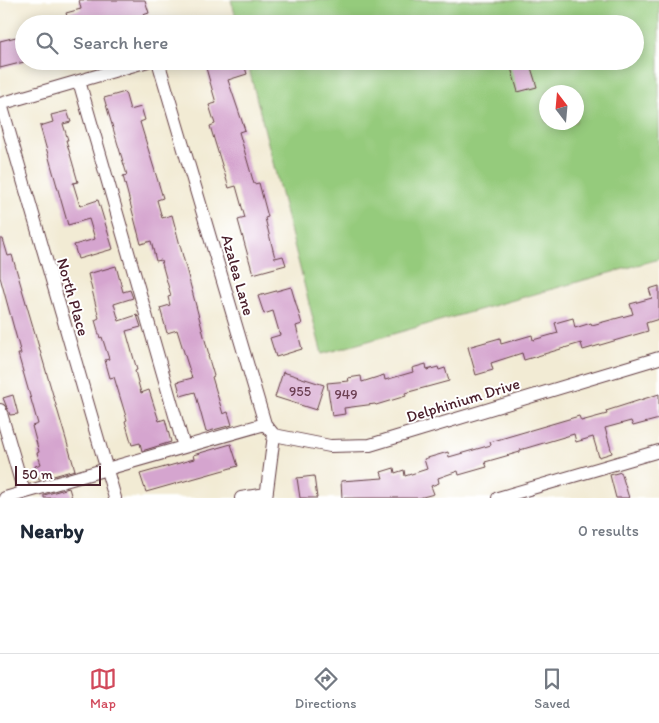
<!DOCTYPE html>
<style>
:root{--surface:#fff;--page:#f6f6f7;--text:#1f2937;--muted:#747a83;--line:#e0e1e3;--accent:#d1495b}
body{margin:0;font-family:Itim,sans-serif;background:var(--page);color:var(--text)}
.compass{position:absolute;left:539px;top:85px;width:45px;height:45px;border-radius:50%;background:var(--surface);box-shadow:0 2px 12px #0003;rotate:344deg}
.scale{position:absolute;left:15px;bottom:12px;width:86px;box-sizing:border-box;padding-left:5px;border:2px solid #4a1f2b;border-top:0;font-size:14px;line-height:18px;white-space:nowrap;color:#4a1f2b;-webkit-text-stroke:4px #fff;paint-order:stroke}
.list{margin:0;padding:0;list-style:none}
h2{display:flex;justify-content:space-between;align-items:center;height:65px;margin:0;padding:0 20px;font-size:21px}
h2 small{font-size:16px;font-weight:400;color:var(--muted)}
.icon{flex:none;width:28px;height:28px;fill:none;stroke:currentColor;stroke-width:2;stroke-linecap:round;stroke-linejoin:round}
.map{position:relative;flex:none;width:659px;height:498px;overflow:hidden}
.search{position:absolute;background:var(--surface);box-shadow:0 2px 12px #0003;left:15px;right:15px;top:15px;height:55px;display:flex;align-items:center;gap:12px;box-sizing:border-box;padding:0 18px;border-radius:28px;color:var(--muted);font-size:19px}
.sheet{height:155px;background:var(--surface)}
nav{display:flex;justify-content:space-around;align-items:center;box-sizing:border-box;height:70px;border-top:1px solid var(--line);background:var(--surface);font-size:14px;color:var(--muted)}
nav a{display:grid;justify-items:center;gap:2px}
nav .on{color:var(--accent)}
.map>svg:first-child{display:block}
</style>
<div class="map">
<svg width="659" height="498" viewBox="0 0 659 498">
<rect width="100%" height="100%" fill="#fff"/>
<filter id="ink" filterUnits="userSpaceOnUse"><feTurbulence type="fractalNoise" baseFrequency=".02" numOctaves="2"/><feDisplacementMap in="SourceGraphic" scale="10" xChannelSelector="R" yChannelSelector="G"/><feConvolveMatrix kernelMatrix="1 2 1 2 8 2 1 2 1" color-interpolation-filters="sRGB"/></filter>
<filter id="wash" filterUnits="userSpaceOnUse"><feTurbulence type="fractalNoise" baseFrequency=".0096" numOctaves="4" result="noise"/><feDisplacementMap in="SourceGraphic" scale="20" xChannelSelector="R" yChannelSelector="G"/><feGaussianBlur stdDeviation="1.12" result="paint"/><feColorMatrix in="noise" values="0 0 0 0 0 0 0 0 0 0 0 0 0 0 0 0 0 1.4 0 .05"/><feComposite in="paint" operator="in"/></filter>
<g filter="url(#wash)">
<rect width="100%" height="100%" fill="#f2ebd4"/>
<path fill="#95cb7c" stroke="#707554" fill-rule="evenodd" d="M 231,0 L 659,0 L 659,259 L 322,354 L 247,61 L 635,61 L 635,24 L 238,24 ZM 546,92 L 576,92 L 576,122 L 546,122 Z"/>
<g id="blocks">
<path fill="#d5a5cf" d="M 79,0 L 145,0 L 149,13 L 128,20 L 130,24 L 48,24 L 47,21 L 67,16 L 66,13 L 81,9 Z
M 24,35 L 24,62 L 0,68 L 0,41 Z
M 204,61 L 243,61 L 247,74 L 228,80 L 245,130 L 239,132 L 254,184 L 259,183 L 268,217 L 265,218 L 275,258 L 283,256 L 286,265 L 253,274 L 238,220 L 245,218 L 236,186 L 229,188 L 210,126 L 215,124 L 209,105 L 216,103 Z
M 509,61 L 529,61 L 537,87 L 518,92 Z
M 125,92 L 130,110 L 141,107 L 145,120 L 140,122 L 163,198 L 157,200 L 162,218 L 172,215 L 209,355 L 208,356 L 214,376 L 212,377 L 223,414 L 228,412 L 232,425 L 206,432 L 195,392 L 181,396 L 177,382 L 192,378 L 177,330 L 167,333 L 160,308 L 170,305 L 168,297 L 171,296 L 161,260 L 156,261 L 151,241 L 141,244 L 123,176 L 127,175 L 104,98 Z
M 67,111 L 71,122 L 63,124 L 68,140 L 66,140 L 78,182 L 73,183 L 80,206 L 98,200 L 113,249 L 78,259 L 74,245 L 95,239 L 89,219 L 68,225 L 40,126 L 53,122 L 51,115 Z
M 0,239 L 3,239 L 8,256 L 12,255 L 75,470 L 39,480 L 35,466 L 41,464 L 37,453 L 39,452 L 32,426 L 38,424 L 18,354 L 21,354 L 0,277 Z
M 116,266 L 123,292 L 130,290 L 133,298 L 114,304 L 119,321 L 137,315 L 141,327 L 126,331 L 137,370 L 135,371 L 141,393 L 149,390 L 159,421 L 165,419 L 171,442 L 142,451 L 140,443 L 132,445 L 125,421 L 127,420 L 114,377 L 110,378 L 105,360 L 109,359 L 102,337 L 100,338 L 95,320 L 99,318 L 88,274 Z
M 659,286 L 659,319 L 646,323 L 648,331 L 583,350 L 581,343 L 524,360 L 522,353 L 491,363 L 493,370 L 476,375 L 468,347 L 500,338 L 501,344 L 532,335 L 533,340 L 558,333 L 555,323 L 573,318 L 575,328 L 591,323 L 592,325 L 633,314 L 630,304 L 652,298 L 649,289 Z
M 291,287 L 302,324 L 296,326 L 302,349 L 276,357 L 270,338 L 280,335 L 273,311 L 264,314 L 258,296 Z
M 426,364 L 427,370 L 438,367 L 439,370 L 445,368 L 449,381 L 405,393 L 406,396 L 376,405 L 375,404 L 344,408 L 345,414 L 332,416 L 327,383 L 349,381 L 348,378 L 361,376 L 362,382 L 384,375 L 385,380 L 413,372 L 412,368 Z
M 283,372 L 324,385 L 316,410 L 275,397 Z
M 659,394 L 659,419 L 633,426 L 631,421 L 605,428 L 612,453 L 599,457 L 593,437 L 576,442 L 574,434 L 520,450 L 520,452 L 485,462 L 487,467 L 459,475 L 458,471 L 438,478 L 439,483 L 431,486 L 434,494 L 419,498 L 342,498 L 341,481 L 383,478 L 381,472 L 394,468 L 395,473 L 404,470 L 405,476 L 427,469 L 424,459 L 448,452 L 449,457 L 491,445 L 490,442 L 579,416 L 581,421 L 607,414 L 606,411 Z
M 13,395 L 18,414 L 10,415 L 3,398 Z
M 231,444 L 238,466 L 146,492 L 140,474 L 194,459 L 193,455 Z
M 621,472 L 629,498 L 616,498 L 610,475 Z
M 314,476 L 317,498 L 300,498 L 297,478 Z
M 69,488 L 72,498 L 44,498 L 44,495 Z"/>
</g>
</g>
<g filter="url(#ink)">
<use href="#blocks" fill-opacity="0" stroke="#633e44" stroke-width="1"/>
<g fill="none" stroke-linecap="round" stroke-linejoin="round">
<g stroke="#633e44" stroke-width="14">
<path id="minor" d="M 158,61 L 265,424 L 274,435 L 266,498
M 79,81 L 184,447
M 0,104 L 148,61
M 1,104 L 115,498
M 0,410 L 24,492
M 274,435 L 330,446 L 370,445 L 659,358
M 5,498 L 265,424
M 241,498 L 266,494
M 498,498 L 659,451"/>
</g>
<use href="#minor" stroke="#fff" stroke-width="12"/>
</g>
</g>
<g text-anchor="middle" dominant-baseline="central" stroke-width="4" stroke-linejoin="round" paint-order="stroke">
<g font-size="14" fill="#6d4054">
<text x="300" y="391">955</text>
<text x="346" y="394">949</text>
</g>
<g font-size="16" fill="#4a1f2b" stroke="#fff">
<text transform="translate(238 275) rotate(74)">Azalea Lane</text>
<text transform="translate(73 297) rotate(74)">North Place</text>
<text transform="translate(463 400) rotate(-17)">Delphinium Drive</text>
</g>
</g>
</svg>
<svg class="compass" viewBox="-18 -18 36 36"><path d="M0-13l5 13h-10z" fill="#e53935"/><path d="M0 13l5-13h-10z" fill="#747a83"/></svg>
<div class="scale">50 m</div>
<div class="search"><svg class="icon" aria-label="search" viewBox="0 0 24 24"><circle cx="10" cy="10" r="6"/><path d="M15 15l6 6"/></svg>Search here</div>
</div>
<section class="sheet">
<h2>Nearby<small>0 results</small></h2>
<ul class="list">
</ul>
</section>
<nav>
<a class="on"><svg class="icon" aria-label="map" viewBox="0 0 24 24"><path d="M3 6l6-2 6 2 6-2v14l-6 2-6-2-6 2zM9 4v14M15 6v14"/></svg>Map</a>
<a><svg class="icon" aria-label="directions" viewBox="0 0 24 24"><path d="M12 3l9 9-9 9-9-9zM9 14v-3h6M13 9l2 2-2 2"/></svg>Directions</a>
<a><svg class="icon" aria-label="saved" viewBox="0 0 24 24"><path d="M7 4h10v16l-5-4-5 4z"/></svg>Saved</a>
</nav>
